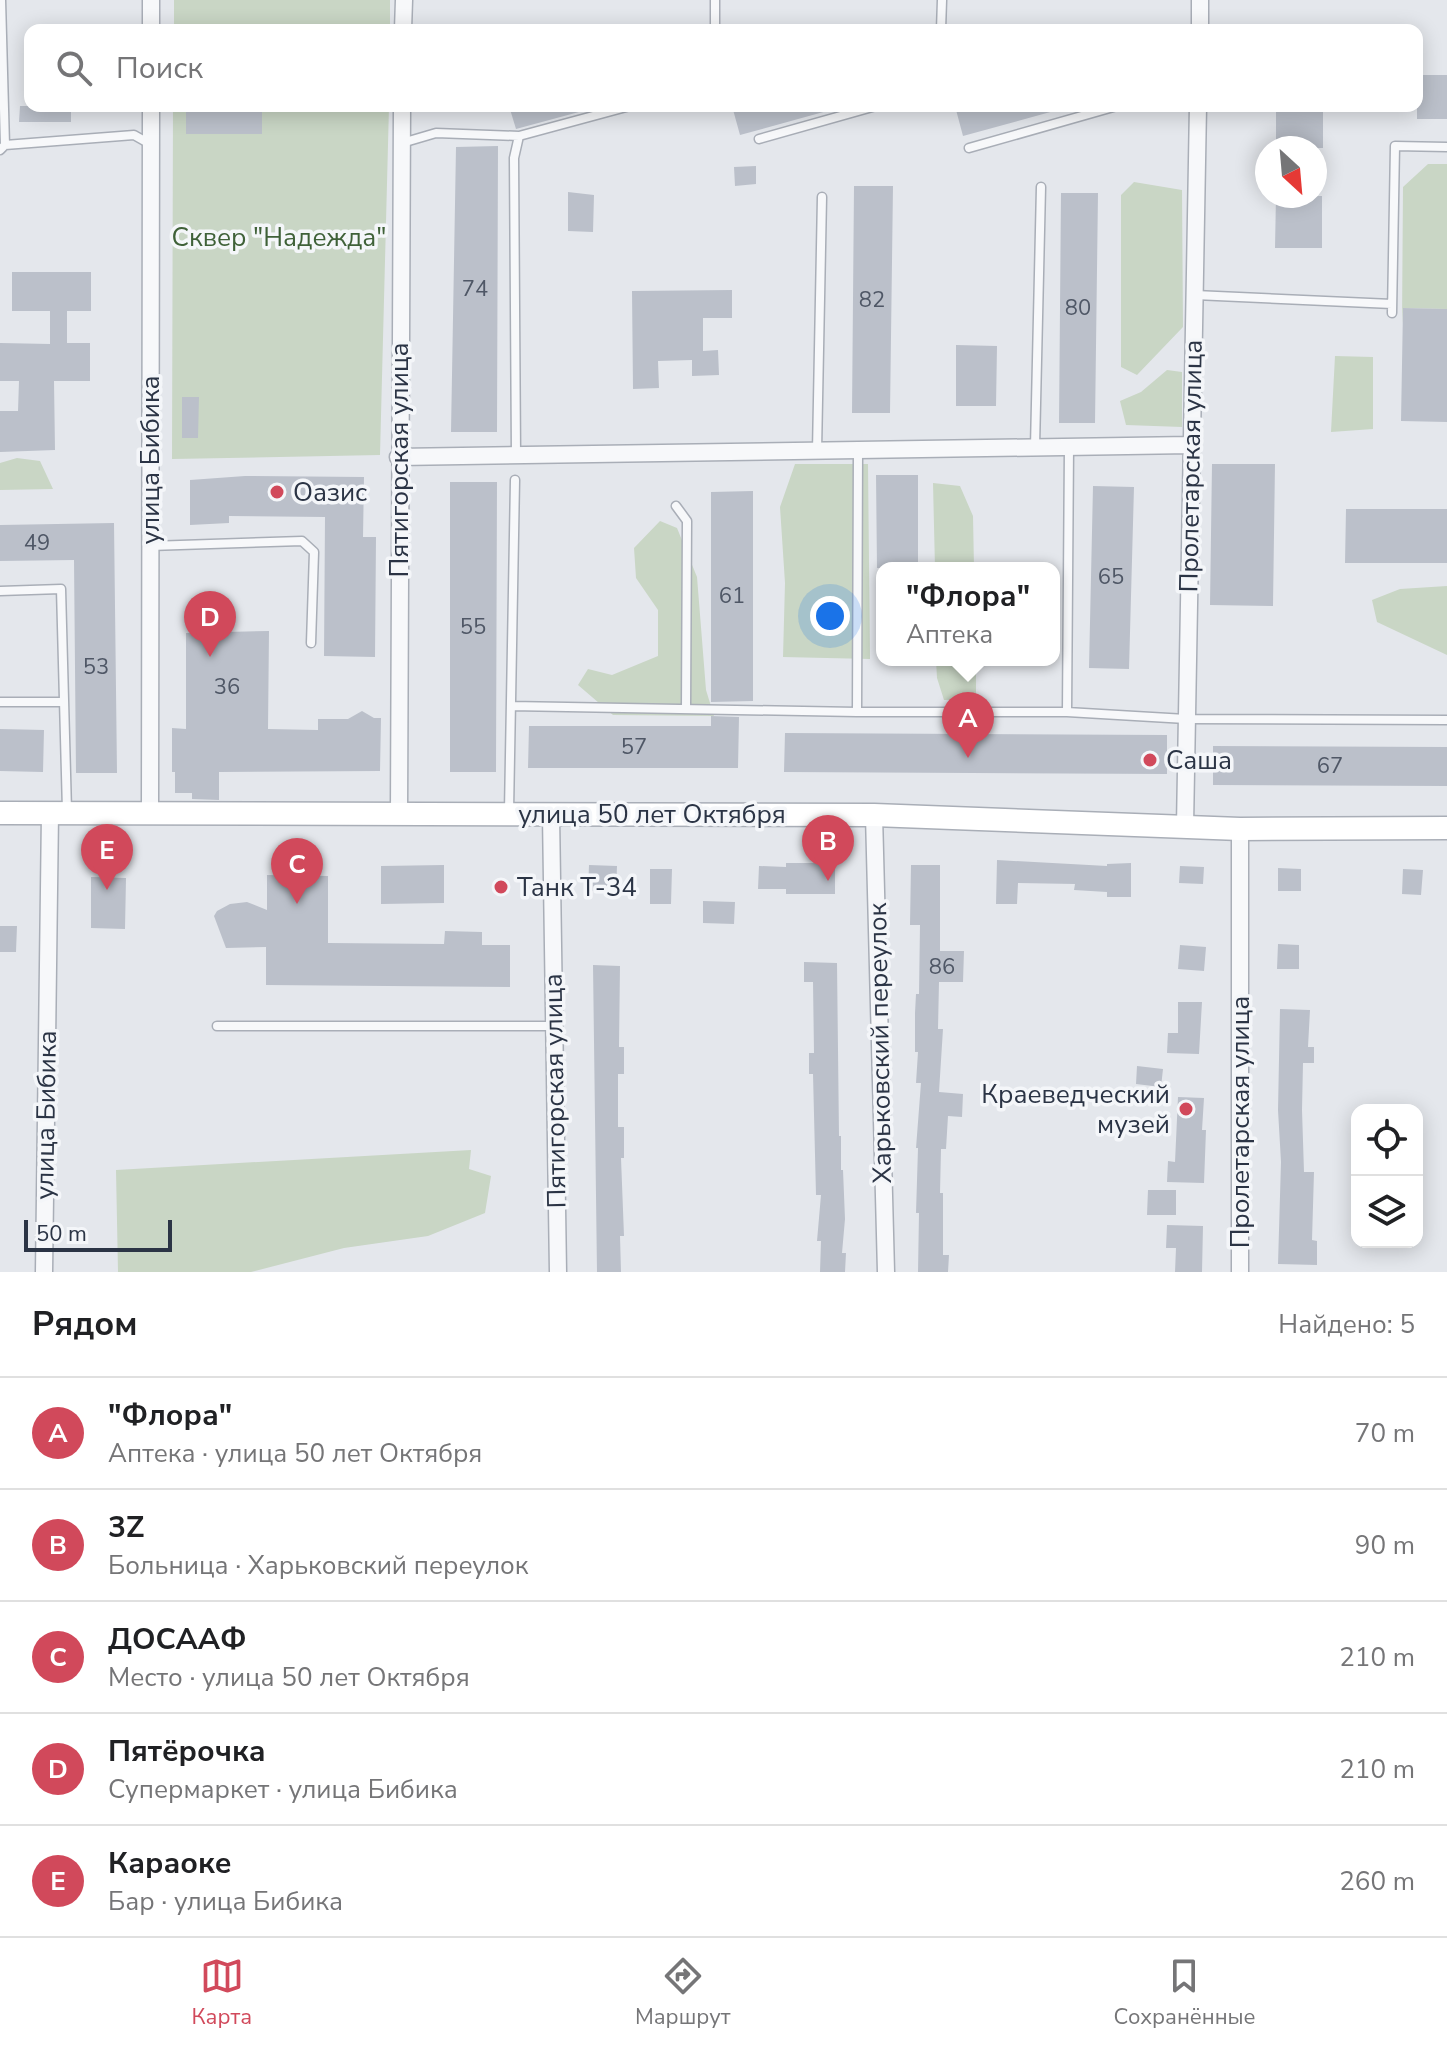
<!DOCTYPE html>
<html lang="ru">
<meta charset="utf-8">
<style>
:root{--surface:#fff;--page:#f6f6f6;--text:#202124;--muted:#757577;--line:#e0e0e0;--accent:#d1495b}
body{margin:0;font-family:"Nunito Sans",sans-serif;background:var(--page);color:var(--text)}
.controls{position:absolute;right:24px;bottom:24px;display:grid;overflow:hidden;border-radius:16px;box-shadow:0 4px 20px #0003}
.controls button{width:72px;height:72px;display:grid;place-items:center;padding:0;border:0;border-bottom:2px solid var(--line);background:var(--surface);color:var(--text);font:40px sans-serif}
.compass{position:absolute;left:1255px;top:136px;width:72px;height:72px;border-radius:50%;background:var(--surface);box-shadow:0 4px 20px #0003;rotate:154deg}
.scale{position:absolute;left:24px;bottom:20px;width:148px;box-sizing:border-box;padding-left:8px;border:4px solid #2b3445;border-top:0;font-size:22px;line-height:28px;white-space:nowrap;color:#2b3445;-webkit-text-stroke:6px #f4f6f9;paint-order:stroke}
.you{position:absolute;left:830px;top:616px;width:28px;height:28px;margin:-20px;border:6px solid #fff;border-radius:50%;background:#1a73e8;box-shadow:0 0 0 12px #1a73e833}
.badge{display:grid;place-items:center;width:52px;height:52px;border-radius:50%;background:var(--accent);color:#fff;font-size:26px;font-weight:700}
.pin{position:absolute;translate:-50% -66px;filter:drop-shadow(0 2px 4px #0008)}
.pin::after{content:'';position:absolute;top:42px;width:28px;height:24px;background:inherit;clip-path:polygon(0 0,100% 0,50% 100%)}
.popup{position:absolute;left:876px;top:562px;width:184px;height:104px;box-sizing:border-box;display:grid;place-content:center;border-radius:16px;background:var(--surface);filter:drop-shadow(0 2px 6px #0005);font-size:26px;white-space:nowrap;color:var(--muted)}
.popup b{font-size:30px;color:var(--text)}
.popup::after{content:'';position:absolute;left:50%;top:100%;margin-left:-16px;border:16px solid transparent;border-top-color:var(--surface)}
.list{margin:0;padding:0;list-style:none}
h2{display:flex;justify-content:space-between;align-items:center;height:104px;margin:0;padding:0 32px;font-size:34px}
h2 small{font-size:26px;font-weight:400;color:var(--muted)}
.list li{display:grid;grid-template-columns:52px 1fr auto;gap:24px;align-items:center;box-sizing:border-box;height:112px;padding:0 32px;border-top:2px solid var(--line)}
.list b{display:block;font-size:30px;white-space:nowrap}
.list p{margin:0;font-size:26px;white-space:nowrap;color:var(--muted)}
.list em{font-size:26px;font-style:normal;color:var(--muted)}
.icon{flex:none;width:44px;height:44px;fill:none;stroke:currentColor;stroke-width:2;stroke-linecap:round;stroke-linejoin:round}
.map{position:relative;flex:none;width:1447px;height:1272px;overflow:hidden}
.search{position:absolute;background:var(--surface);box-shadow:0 4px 20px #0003;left:24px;right:24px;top:24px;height:88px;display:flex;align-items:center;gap:20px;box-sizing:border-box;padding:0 28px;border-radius:16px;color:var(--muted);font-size:30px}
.sheet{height:664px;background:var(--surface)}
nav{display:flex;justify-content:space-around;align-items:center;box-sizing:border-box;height:112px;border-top:2px solid var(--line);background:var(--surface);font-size:22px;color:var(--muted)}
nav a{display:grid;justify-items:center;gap:4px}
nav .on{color:var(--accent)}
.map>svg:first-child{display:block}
</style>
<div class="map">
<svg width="1447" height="1272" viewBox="0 0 1447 1272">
<rect width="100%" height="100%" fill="#e4e7ec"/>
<path fill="#c9d6c5" d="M 174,0 L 390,0 L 390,30 L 174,30 Z
M 173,106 L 389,106 L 380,455 L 172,459 Z
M 1428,164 L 1447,164 L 1447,309 L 1403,308 L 1402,324 L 1403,187 Z
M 1134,182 L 1182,190 L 1183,327 L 1137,375 L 1121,367 L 1121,195 Z
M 1335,356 L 1373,357 L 1373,429 L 1331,432 Z
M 1167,370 L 1182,372 L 1182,427 L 1126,425 L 1120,401 L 1141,392 Z
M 17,458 L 40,461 L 53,489 L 0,490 L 0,463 Z
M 795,464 L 868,464 L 870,659 L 783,657 L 785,583 L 780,507 Z
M 933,483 L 960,486 L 973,516 L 974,568 L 935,568 Z
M 660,521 L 677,528 L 697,577 L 706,690 L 714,716 L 613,715 L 578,685 L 588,669 L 612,675 L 658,656 L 658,610 L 636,578 L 634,548 Z
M 1447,586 L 1447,655 L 1377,622 L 1372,600 L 1400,589 Z
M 936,660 L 976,660 L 976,699 L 944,700 L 937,678 Z
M 471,1150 L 469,1169 L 491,1176 L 485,1213 L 428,1236 L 344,1248 L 251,1272 L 118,1272 L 116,1170 Z"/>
<path fill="#bbc0ca" d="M 1417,75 L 1447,75 L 1447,119 L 1417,119 Z
M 20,106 L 71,106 L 71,122 L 19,122 Z
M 186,106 L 262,106 L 262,134 L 186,134 Z
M 509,106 L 590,106 L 590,109 L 516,129 Z
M 732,106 L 827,106 L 827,111 L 740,135 Z
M 955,106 L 1053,106 L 1054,111 L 963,136 Z
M 1276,106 L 1323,106 L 1323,148 L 1276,148 Z
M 498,146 L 497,432 L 451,432 L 456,147 Z
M 756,166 L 756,184 L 735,186 L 734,167 Z
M 854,186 L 893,186 L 890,413 L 852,413 Z
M 568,192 L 594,195 L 593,232 L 568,231 Z
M 1061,193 L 1098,193 L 1095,423 L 1059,423 Z
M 1276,196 L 1322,196 L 1322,248 L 1275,248 Z
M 12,272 L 91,272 L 91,311 L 67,311 L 67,343 L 90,343 L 90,381 L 54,381 L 55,450 L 0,452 L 0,411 L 18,411 L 19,381 L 0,381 L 0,343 L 50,344 L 50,311 L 12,311 Z
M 732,290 L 732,318 L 703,318 L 703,351 L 718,350 L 719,375 L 692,376 L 692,360 L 658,361 L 659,388 L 633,389 L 632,291 Z
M 1403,308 L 1447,309 L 1447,422 L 1401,421 Z
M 956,345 L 997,346 L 996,406 L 956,406 Z
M 182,397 L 199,397 L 198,438 L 182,438 Z
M 1212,464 L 1275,464 L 1273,606 L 1210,605 Z
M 876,475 L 918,475 L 918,568 L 877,568 Z
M 245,476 L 364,477 L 363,537 L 376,537 L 375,657 L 324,656 L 325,517 L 229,516 L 229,523 L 190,525 L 190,480 Z
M 450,482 L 497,482 L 496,772 L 450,772 Z
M 1093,486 L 1134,487 L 1129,669 L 1089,668 Z
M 753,491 L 753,701 L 711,702 L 711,492 Z
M 1346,509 L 1447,509 L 1447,563 L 1345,563 Z
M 114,523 L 117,773 L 76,773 L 74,560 L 0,561 L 0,525 Z
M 269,631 L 268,729 L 318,730 L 318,719 L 348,719 L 362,711 L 374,718 L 381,718 L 380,771 L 219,772 L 219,800 L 192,799 L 192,793 L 175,793 L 175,772 L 172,772 L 172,728 L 186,729 L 186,633 Z
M 711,716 L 739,717 L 738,768 L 528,768 L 529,726 L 711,726 Z
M 0,729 L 44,730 L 43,772 L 0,771 Z
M 785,733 L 1167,735 L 1167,774 L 784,772 Z
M 1213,746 L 1447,747 L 1447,786 L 1213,785 Z
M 997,860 L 1107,866 L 1107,864 L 1131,863 L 1131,897 L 1107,897 L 1107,892 L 1074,890 L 1075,884 L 1018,883 L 1017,904 L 996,904 Z
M 786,863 L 835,863 L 835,894 L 786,894 L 786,889 L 758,889 L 759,866 L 786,867 Z
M 444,865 L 444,903 L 381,904 L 381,866 Z
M 589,865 L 617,866 L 616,892 L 588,891 Z
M 911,865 L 940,865 L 940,951 L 964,951 L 963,982 L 939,982 L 938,1029 L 943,1029 L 939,1092 L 963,1094 L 962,1117 L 948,1116 L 946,1149 L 941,1149 L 940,1193 L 943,1193 L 943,1255 L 949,1255 L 948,1272 L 918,1272 L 919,1213 L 916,1213 L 918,1148 L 916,1148 L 921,1083 L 916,1083 L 918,1052 L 915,1052 L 915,1013 L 916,994 L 919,994 L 920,925 L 910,925 Z
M 1180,866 L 1204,867 L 1203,884 L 1179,883 Z
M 1278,868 L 1301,869 L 1301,891 L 1278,891 Z
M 650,869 L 672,869 L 671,904 L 650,904 Z
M 1403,869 L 1423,870 L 1421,895 L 1402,894 Z
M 267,875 L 328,876 L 328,943 L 444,944 L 445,931 L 482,932 L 482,945 L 510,945 L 510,987 L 266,985 L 266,947 L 226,948 L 214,916 L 217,911 L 230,904 L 247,902 L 267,910 Z
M 91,877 L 126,878 L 125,929 L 91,928 Z
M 703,901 L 735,902 L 734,924 L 703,923 Z
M 0,926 L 17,926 L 16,952 L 0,952 Z
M 1278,944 L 1299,945 L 1299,969 L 1277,969 Z
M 1180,945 L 1206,947 L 1204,971 L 1178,969 Z
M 804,962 L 837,963 L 839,1136 L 841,1136 L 841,1170 L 843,1170 L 845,1219 L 842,1253 L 846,1253 L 845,1272 L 820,1272 L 821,1241 L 817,1241 L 821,1195 L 816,1195 L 813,1074 L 809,1074 L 809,1053 L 814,1053 L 813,982 L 804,982 Z
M 593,965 L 620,966 L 619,1047 L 624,1047 L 624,1074 L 618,1074 L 618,1127 L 624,1127 L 624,1158 L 621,1158 L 624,1236 L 620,1236 L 621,1272 L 597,1272 Z
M 1178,1002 L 1202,1002 L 1199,1054 L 1167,1053 L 1168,1033 L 1178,1033 Z
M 1280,1009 L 1310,1010 L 1308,1047 L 1314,1047 L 1314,1063 L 1303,1063 L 1302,1110 L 1304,1172 L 1314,1172 L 1312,1240 L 1317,1241 L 1317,1265 L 1278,1264 L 1281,1162 L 1278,1110 Z
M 1137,1066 L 1163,1069 L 1161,1087 L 1136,1084 Z
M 1178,1097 L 1204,1098 L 1202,1130 L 1206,1130 L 1204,1183 L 1167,1182 L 1168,1161 L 1175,1162 Z
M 1148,1190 L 1176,1190 L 1176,1215 L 1147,1215 Z
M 1167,1225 L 1203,1226 L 1202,1272 L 1175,1272 L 1176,1248 L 1166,1248 Z"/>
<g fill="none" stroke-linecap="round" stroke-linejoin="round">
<g stroke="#a9aeb7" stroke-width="11">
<path id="service" d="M 715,30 L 715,0
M 941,30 L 942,0
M 759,139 L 876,106
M 402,143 L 436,133 L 519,136 L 630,106
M 5,145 L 134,135 L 150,144
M 969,148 L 1117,106
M 0,150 L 5,145 L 1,0
M 1195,295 L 1392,304
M 1392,313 L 1395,146 L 1447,147
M 1035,447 L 1041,187
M 817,451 L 822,197
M 516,455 L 514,158 L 519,136
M 676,506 L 687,521 L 686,708
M 150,546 L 302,541 L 314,552 L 311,643
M 0,591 L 61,589 L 67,811
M 0,702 L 64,702
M 511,706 L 857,712 L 1067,712 L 1186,719 L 1447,720
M 857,712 L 858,451
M 1067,712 L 1069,447
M 509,811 L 515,480
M 217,1026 L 553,1026"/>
</g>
<g stroke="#a9aeb7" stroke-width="19">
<path id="minor" d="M 151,30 L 151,0
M 403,30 L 404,0
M 1200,30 L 1200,0
M 398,457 L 1190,445
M 399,813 L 402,106
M 150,814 L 151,106
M 551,815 L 558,1272
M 874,815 L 886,1272
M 1185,826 L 1198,106
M 1240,829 L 1240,1272
M 44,1272 L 50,813"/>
</g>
<g stroke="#a9aeb7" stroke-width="25">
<path id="secondary" d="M 0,813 L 874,815 L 1240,829 L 1447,828"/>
</g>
<use href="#service" stroke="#f7f8fa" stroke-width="8"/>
<use href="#minor" stroke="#f7f8fa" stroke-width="16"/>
<use href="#secondary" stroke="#fff" stroke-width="22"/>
</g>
<g fill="#d1495b" stroke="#f4f6f9" stroke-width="3">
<circle cx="277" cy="492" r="8"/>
<circle cx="1150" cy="760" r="8"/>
<circle cx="501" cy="887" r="8"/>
<circle cx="1186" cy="1109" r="8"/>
</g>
<g text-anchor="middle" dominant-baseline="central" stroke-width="7" stroke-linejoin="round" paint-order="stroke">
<g font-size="22" fill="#4f5766">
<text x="475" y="289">74</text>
<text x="872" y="300">82</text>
<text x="1078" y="308">80</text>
<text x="37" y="543">49</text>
<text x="1111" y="577">65</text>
<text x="732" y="596">61</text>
<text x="473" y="627">55</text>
<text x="96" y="667">53</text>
<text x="227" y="687">36</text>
<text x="634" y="747">57</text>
<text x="1330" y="766">67</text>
<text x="942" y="967">86</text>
</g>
<g font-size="26" fill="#3f6138" stroke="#f4f6f9">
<text x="279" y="237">Сквер "Надежда"</text>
</g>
<g font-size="26" fill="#2b3445" stroke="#f4f6f9">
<text transform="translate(150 460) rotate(-90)">улица Бибика</text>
<text transform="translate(399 460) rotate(-90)">Пятигорская улица</text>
<text transform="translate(1191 466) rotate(-89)">Пролетарская улица</text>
<text x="652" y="814">улица 50 лет Октября</text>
<text transform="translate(880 1043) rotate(-91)">Харьковский переулок</text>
<text transform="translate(555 1091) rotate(-91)">Пятигорская улица</text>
<text transform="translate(46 1115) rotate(-89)">улица Бибика</text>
<text transform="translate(1240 1122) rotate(-90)">Пролетарская улица</text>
</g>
<g font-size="26" fill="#2b3445" stroke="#f4f6f9" text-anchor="start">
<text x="293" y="492">Оазис</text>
<text x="1166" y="760">Саша</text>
<text x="517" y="887">Танк Т-34</text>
<text x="1170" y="1094" text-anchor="end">Краеведческий<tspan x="1170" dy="30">музей</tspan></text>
</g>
</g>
</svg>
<div class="controls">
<button><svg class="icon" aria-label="locate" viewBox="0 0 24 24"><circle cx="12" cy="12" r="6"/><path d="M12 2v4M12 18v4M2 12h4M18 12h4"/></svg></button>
<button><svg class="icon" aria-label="layers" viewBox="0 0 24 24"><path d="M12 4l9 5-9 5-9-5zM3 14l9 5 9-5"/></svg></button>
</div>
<svg class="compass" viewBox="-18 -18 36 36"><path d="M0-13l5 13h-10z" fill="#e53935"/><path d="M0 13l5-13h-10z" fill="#757577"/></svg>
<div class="scale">50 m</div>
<div class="you"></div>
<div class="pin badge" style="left:968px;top:758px">A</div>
<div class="popup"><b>&quot;Флора&quot;</b>Аптека</div>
<div class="pin badge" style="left:828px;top:881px">B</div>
<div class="pin badge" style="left:297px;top:904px">C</div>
<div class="pin badge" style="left:210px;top:657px">D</div>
<div class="pin badge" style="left:107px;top:890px">E</div>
<div class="search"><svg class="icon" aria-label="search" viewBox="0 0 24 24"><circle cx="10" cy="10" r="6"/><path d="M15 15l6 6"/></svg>Поиск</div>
</div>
<section class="sheet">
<h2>Рядом<small>Найдено: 5</small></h2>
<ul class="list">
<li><span class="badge">A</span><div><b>&quot;Флора&quot;</b><p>Аптека · улица 50 лет Октября</p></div><em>70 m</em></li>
<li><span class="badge">B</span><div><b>3Z</b><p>Больница · Харьковский переулок</p></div><em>90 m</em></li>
<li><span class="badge">C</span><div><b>ДОСААФ</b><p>Место · улица 50 лет Октября</p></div><em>210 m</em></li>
<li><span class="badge">D</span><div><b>Пятёрочка</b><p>Супермаркет · улица Бибика</p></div><em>210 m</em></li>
<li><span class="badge">E</span><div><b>Караоке</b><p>Бар · улица Бибика</p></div><em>260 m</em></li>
</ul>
</section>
<nav>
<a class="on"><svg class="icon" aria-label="map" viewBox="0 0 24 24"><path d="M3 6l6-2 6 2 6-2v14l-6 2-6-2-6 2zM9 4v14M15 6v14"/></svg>Карта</a>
<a><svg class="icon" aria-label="directions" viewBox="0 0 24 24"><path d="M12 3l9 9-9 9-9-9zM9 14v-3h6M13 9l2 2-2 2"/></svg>Маршрут</a>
<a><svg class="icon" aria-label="saved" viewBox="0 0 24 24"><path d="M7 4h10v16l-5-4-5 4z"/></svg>Сохранённые</a>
</nav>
